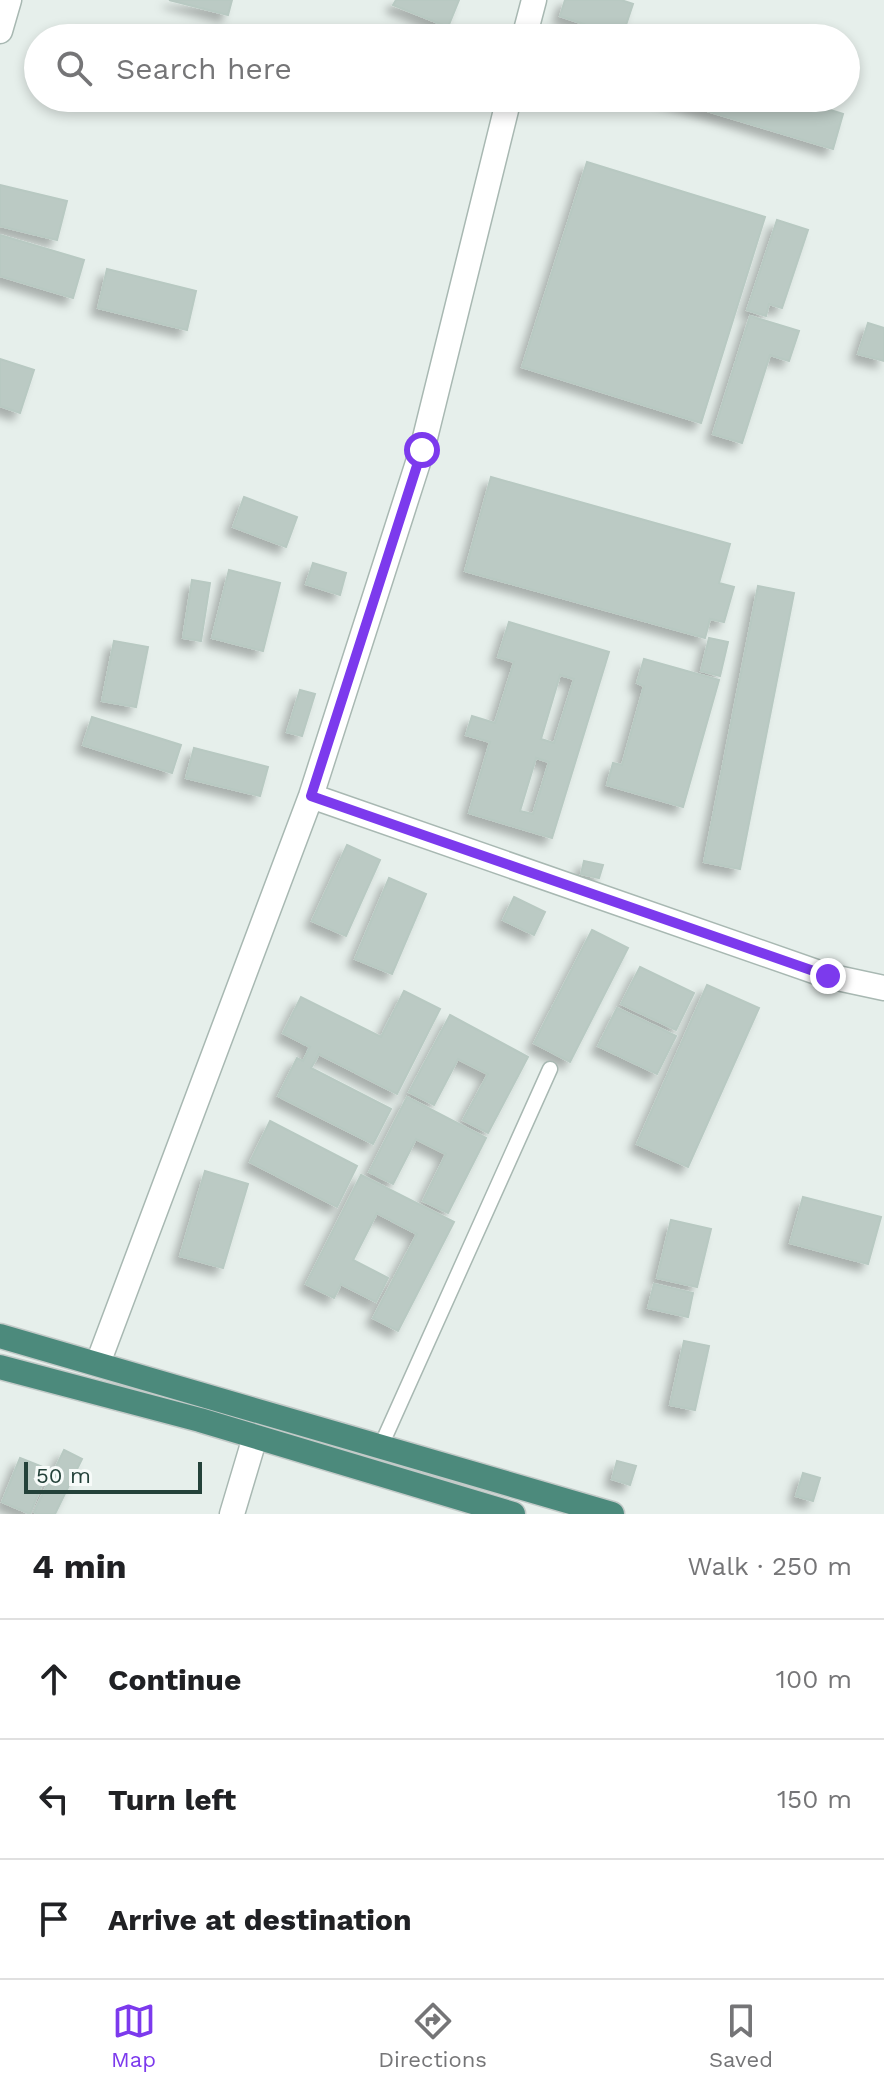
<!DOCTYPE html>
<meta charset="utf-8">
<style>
:root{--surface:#fff;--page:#f6f6f6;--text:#202124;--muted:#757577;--line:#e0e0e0;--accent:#7c3aed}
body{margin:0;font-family:"Work Sans",sans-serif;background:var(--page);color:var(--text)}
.scale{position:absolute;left:24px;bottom:20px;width:178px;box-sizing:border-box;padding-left:8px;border:4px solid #24423a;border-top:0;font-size:22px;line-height:28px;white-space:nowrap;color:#24423a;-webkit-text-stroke:6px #f7fbf9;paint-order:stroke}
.stop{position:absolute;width:24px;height:24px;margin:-18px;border:6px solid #7c3aed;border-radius:50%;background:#fff}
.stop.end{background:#7c3aed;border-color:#fff;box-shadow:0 2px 8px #0008}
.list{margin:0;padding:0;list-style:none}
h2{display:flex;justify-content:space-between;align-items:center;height:104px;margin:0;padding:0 32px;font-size:34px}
h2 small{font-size:26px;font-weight:400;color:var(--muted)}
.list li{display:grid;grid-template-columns:52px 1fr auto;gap:24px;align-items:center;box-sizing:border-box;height:120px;padding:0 32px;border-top:2px solid var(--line)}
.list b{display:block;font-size:30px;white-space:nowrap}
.list em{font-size:26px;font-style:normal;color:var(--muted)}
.icon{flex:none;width:44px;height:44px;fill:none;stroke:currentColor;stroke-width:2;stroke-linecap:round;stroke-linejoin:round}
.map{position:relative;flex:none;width:884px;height:1514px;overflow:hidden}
.search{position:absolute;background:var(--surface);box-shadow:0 4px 12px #0003;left:24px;right:24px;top:24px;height:88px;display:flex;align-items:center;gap:20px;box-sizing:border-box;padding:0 28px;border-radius:44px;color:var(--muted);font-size:30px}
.sheet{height:464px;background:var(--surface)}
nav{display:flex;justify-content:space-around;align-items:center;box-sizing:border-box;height:112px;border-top:2px solid var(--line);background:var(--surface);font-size:22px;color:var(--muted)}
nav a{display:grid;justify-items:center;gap:4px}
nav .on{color:var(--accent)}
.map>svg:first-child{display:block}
</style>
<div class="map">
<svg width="884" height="1514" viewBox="0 0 884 1514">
<defs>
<filter id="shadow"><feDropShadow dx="-7" dy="7" stdDeviation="4" flood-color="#0004"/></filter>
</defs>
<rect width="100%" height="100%" fill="#e6efeb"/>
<path fill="#bbcac4" stroke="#b8c9c2" stroke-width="2" fill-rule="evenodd" filter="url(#shadow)" d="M 169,0 L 232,0 L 228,15 Z
M 396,0 L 459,0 L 448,27 L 393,5 Z
M 565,0 L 621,0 L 633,4 L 622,37 L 560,16 Z
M 664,98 L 792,98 L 843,114 L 833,149 Z
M 587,162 L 765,217 L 701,423 L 522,367 Z
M 0,185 L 67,201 L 57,240 L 0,226 Z
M 777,220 L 808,230 L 782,308 L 769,304 L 766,316 L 747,310 Z
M 0,235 L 84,260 L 73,298 L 0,276 Z
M 107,269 L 196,291 L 187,330 L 98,308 Z
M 750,316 L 799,331 L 789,361 L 770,355 L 742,443 L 713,434 Z
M 868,323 L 884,328 L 884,361 L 858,354 Z
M 0,359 L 34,370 L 20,413 L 0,406 Z
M 491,477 L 730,544 L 719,583 L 734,587 L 724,622 L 710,619 L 705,638 L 465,571 Z
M 244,497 L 297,517 L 286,547 L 233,527 Z
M 313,563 L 346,573 L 340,595 L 306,584 Z
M 229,570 L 280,583 L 263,651 L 212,638 Z
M 192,580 L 210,583 L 201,641 L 183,638 Z
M 758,586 L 794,593 L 740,869 L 704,862 Z
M 509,622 L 609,652 L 552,838 L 469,813 L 490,742 L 466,735 L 472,716 L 495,723 L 514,662 L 498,657 ZM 560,675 L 574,679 L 554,743 L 541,739 ZM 536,758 L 549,762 L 533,814 L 520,811 Z
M 709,638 L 728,642 L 720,676 L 701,671 Z
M 114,641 L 148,647 L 136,707 L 102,701 Z
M 644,659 L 719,680 L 683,807 L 607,785 L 613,763 L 622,765 L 644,686 L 637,683 Z
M 300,690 L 315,694 L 302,736 L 287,732 Z
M 92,717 L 181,745 L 172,773 L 83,745 Z
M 194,748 L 268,767 L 260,796 L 186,778 Z
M 347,845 L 380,860 L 346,936 L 312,921 Z
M 584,861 L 603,865 L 599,878 L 581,874 Z
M 389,878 L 426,894 L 392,974 L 355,959 Z
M 514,897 L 545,912 L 534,935 L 503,920 Z
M 592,930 L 628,948 L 570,1062 L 534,1043 Z
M 640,967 L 694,993 L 676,1030 L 621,1004 Z
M 707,985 L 759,1008 L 688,1167 L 637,1144 Z
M 404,991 L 440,1009 L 397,1094 L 319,1054 L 311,1068 L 391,1109 L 373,1144 L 278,1096 L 297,1058 L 303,1061 L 310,1047 L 283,1033 L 301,997 L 381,1037 Z
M 617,1008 L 676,1036 L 657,1074 L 598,1046 Z
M 450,1015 L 528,1057 L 488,1133 L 463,1120 L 488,1074 L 458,1059 L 434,1105 L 409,1092 Z
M 407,1097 L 486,1138 L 448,1213 L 423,1201 L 446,1154 L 416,1139 L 393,1184 L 369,1172 Z
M 270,1121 L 357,1166 L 337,1207 L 250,1162 Z
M 205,1171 L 248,1184 L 223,1268 L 180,1256 Z
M 361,1175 L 454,1222 L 398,1331 L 373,1318 L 417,1234 L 377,1213 L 353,1260 L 388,1278 L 376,1302 L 341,1284 L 334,1298 L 306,1284 Z
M 803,1197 L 881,1217 L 868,1264 L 790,1243 Z
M 671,1220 L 711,1229 L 697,1287 L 657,1278 Z
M 654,1284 L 693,1293 L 688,1317 L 648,1308 Z
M 684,1341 L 709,1346 L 695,1410 L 670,1405 Z
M 64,1450 L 82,1459 L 55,1514 L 37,1514 L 34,1512 Z
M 20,1458 L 48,1469 L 30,1514 L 2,1502 Z
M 617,1461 L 636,1466 L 630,1485 L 612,1479 Z
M 803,1473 L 820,1478 L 813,1501 L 796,1496 Z"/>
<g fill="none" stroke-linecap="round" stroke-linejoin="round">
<g stroke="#a8b8b2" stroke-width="17">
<path id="service" d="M 380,1448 L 550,1069"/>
</g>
<g stroke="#a8b8b2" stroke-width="27">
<path id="minor" d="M 0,31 L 9,0
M 524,38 L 534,0
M 311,796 L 828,976 L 884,988
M 98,1363 L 311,796 L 422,450 L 509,98
M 232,1514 L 255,1437"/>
</g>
<g stroke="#c2cac8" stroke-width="27">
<path id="trunk" d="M 0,1336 L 612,1514
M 0,1367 L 200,1420 L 513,1514"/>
</g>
<use href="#service" stroke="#fff" stroke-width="14"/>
<use href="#minor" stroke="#fff" stroke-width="24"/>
<use href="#trunk" stroke="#4c8a7c" stroke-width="24"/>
</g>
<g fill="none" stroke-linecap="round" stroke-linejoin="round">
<path stroke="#7c3aed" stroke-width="10" d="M 422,450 L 311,796 L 828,976"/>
</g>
</svg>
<div class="scale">50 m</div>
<div class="stop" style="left:422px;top:450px"></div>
<div class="stop end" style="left:828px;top:976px"></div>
<div class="search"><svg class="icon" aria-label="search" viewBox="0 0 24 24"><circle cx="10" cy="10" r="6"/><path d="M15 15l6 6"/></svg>Search here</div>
</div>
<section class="sheet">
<h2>4 min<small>Walk · 250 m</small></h2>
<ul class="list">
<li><svg class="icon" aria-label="ahead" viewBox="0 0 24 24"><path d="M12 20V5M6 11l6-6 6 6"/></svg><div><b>Continue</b></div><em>100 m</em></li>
<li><svg class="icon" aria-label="left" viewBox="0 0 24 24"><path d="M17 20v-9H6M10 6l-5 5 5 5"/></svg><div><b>Turn left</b></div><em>150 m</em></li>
<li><svg class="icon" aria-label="arrive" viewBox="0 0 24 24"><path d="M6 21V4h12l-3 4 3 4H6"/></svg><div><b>Arrive at destination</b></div></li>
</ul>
</section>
<nav>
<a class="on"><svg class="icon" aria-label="map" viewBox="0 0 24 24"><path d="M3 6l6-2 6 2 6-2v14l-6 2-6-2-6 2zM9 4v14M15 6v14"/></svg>Map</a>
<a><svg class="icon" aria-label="directions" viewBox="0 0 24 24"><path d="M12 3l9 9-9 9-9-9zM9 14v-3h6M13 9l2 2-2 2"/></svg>Directions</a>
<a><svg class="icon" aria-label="saved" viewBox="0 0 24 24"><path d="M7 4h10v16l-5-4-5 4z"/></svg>Saved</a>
</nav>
